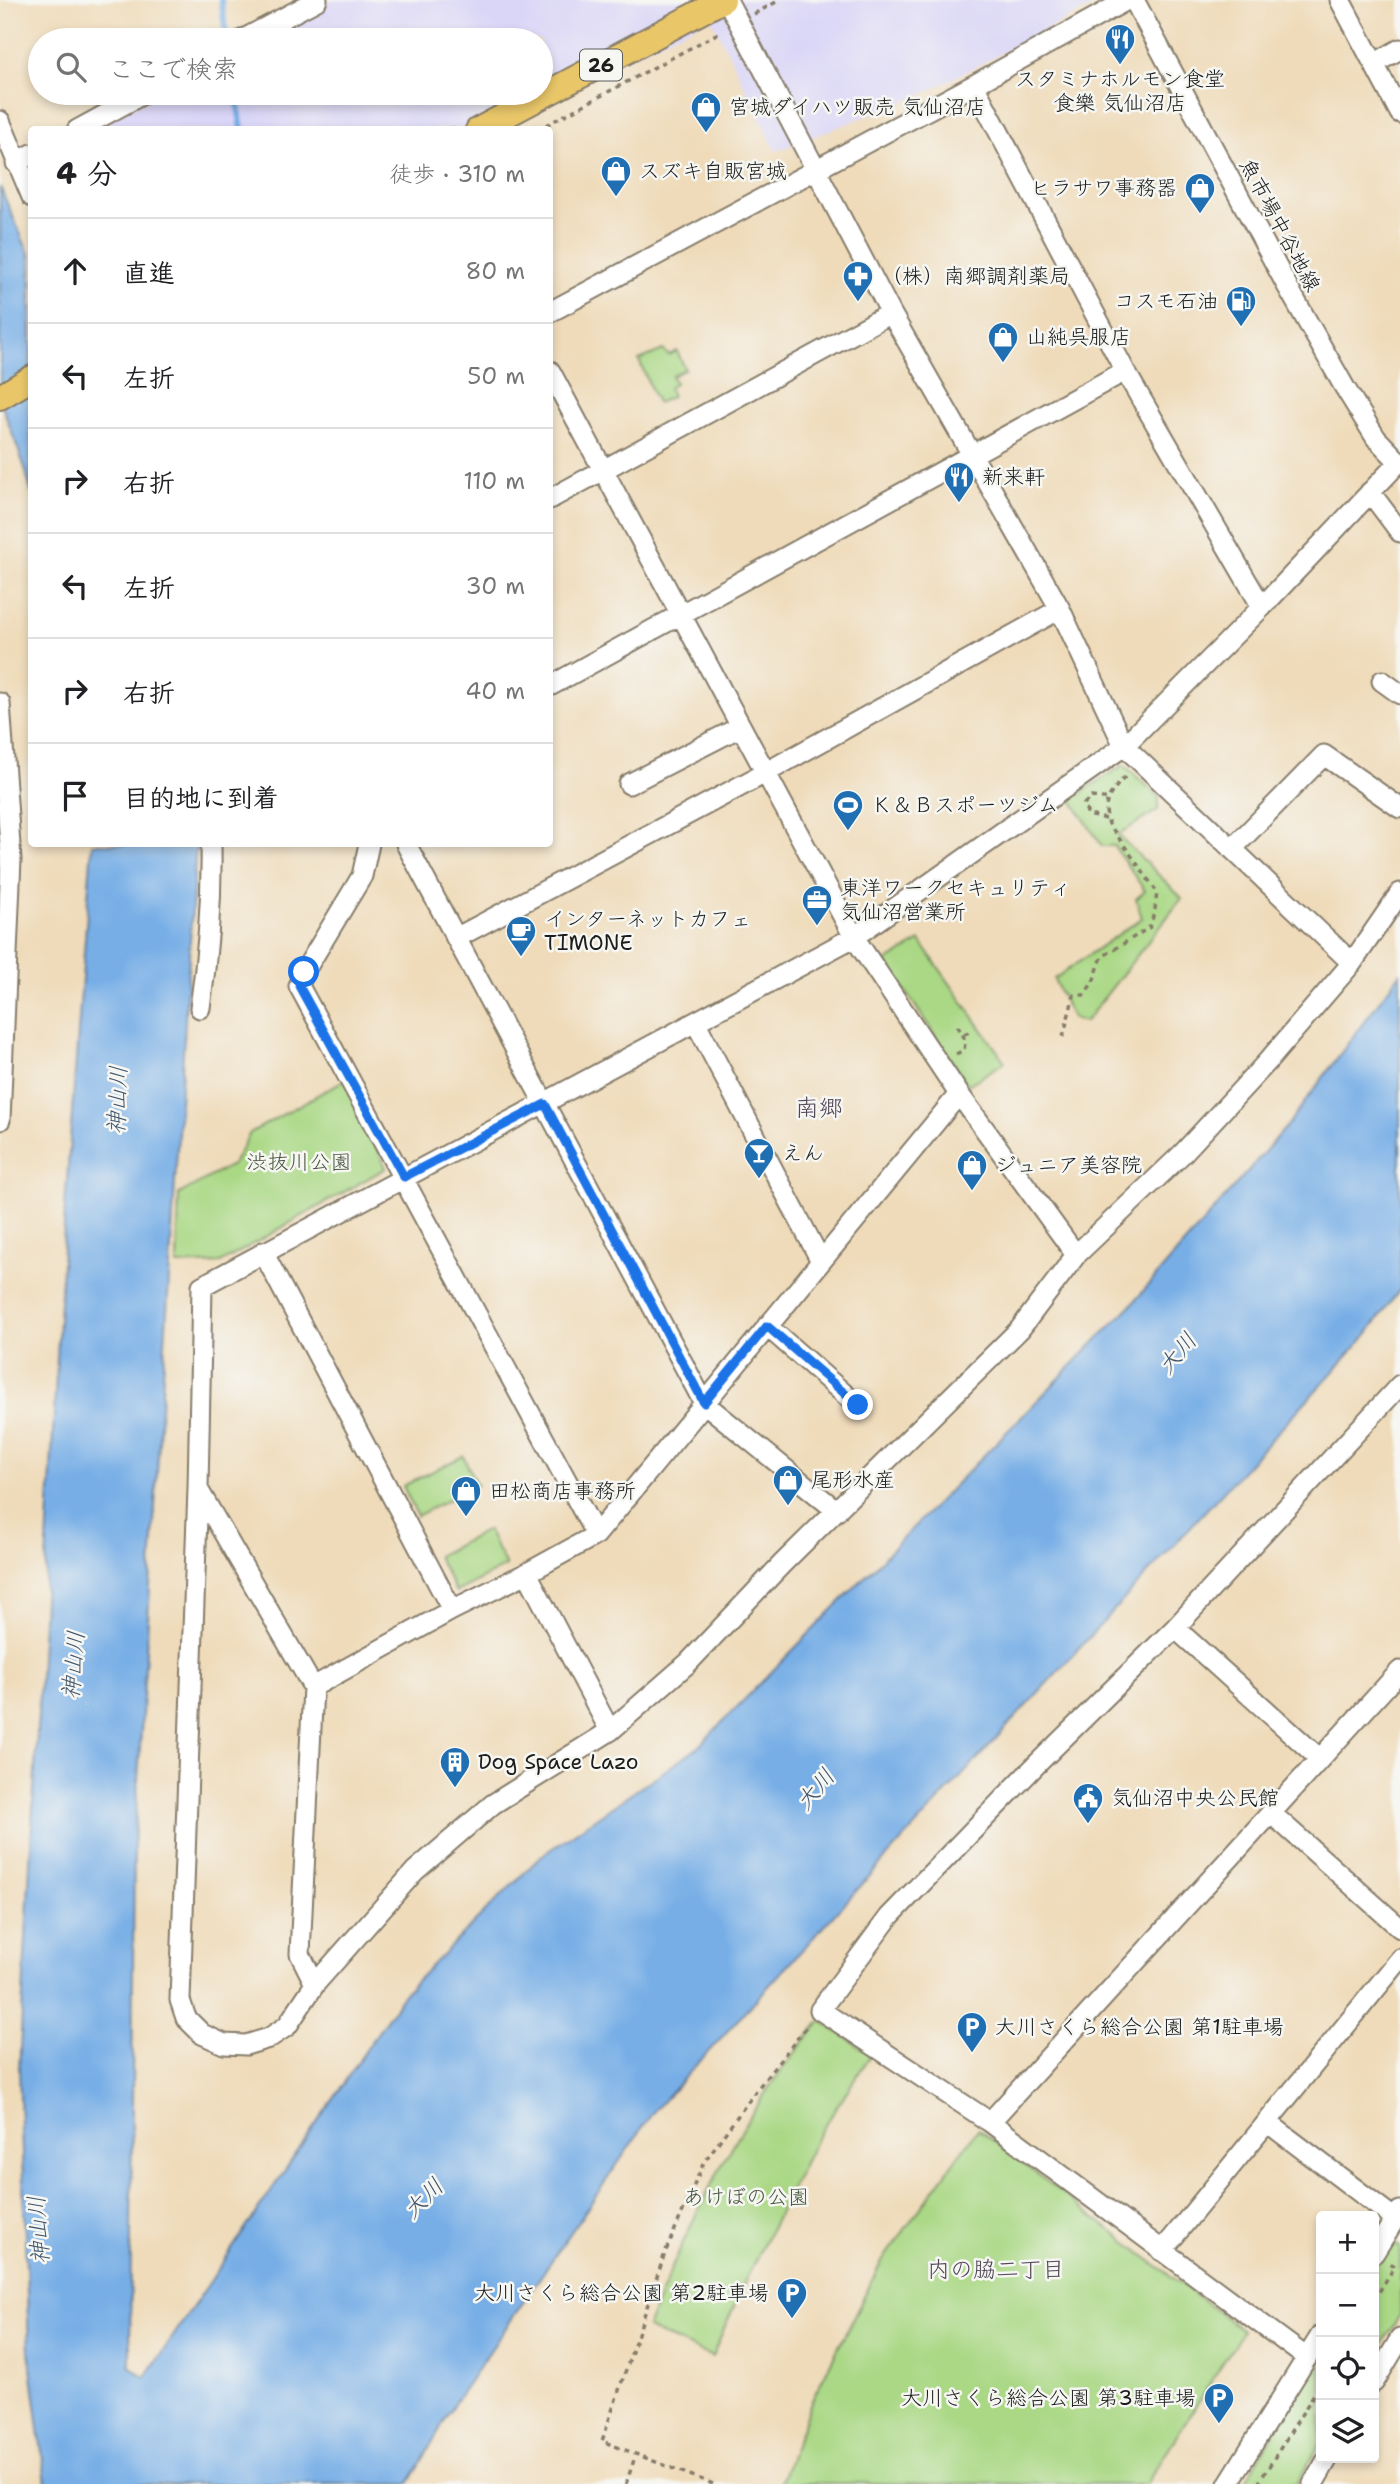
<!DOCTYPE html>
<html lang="ja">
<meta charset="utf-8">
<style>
:root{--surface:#fff;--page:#f2f2f2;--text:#202124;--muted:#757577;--line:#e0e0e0}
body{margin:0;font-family:"Shantell Sans","Klee One",sans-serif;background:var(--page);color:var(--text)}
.controls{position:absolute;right:21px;bottom:21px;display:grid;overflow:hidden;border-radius:7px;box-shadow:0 4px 10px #0003}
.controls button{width:63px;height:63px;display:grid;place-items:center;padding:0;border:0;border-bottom:2px solid var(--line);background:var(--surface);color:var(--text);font:35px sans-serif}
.stop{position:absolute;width:21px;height:21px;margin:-16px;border:5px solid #1a73e8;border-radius:50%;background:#fff}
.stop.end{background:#1a73e8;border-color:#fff;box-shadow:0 2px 7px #0008}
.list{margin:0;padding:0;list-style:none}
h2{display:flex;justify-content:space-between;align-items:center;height:91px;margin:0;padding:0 28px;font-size:30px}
h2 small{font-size:23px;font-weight:400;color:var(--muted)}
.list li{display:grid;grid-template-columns:46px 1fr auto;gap:21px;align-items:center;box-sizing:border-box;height:105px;padding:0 28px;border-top:2px solid var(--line)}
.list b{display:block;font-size:26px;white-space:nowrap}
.list em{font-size:23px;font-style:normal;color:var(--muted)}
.icon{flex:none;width:38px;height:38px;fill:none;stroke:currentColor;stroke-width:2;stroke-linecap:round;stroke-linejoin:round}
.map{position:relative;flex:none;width:1400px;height:2484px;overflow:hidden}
.search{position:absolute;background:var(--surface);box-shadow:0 4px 10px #0003;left:28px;top:28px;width:525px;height:77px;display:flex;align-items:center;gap:18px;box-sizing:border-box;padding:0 24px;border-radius:38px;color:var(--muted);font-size:26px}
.panel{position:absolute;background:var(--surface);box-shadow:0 4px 10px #0003;left:28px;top:126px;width:525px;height:721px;border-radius:7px}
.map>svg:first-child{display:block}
</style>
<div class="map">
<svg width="1400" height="2484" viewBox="0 0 1400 2484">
<rect width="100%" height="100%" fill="#f6f6f2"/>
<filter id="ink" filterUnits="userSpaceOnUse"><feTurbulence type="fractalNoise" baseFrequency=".0143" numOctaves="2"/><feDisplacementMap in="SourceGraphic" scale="14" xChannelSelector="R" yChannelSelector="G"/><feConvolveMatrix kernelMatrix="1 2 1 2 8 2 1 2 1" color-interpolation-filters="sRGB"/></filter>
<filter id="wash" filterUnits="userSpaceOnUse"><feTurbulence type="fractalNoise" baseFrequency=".00686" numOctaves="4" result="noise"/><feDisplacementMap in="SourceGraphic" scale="28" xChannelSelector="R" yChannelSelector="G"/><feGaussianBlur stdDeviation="1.57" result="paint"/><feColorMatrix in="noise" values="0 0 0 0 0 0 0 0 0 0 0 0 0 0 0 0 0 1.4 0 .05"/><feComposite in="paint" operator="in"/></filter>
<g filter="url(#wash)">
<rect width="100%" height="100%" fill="#efdbba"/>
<path fill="#dad6f7" d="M 332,0 L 1104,0 L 921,95 L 776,151 L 711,18 L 476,129 L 91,130 L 159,93 L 541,93 L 541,40 L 256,40 Z"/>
<path fill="#aad885" stroke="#637a50" stroke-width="2" d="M 663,350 L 669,355 L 677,351 L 685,369 L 672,376 L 675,383 L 669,388 L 672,397 L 657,403 L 639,360 Z
M 1124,765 L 1159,797 L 1158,810 L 1118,835 L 1182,898 L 1085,1022 L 1072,1018 L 1054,979 L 1142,918 L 1136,899 L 1145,891 L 1114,846 L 1102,846 L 1071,799 Z
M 920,941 L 1005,1062 L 968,1085 L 886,962 Z
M 346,1079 L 386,1168 L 220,1263 L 177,1265 L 179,1194 L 233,1164 L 250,1133 Z
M 463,1456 L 477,1485 L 417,1516 L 403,1486 Z
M 487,1530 L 506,1566 L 456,1592 L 437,1556 Z
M 821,2021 L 871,2054 L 815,2141 L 746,2279 L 712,2357 L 647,2328 C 679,2245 718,2163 768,2089 C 784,2065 803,2043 821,2021 Z
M 978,2129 L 1243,2331 L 1146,2484 L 781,2483 L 811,2402 L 882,2261 Z
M 1388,2240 L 1400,2247 L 1400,2315 L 1374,2358 L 1374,2264 Z
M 1321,2353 L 1321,2443 L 1296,2484 L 1244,2484 Z"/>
<path fill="#77aee6" stroke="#4a6581" stroke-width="2" d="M 0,187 L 31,258 L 31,493 L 25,468 L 0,400 Z
M 92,844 L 196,844 L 134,1845 L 130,2366 L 145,2378 L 405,1992 L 541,1856 L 696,1749 L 1133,1303 L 1287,1126 L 1400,973 L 1400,1289 L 1365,1337 L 653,2112 L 455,2402 L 409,2484 L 46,2484 L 29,2351 L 19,2069 L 65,1207 Z"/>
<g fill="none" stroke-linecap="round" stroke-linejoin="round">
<path stroke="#77aee6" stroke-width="6" d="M 221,0 L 227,40
M 236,93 L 242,130"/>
</g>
</g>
<g filter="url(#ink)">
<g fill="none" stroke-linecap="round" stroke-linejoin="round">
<g stroke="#867c6b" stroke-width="23">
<path id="minor" d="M 727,0 L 891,313 L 1060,609 L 1124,746 L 1352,963
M 1134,0 L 1286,284 L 1345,388 L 1376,438 L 1400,463
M 1340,0 L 1400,113
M 242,40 L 317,0
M 1374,64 L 1400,49
M 974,85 L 1125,371 L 1262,607
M 0,121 L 32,197
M 77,130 L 145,93
M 16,163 L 32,154
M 550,312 L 974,85 L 1127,0
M 550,371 L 854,937 L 959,1094 L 1076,1255
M 1400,461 L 1262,607 L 1124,746 L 854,937 L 202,1286 L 198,1488 L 180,2000 L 186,2018 L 202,2034 L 224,2044 L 246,2045 L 269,2038 L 287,2026 L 315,1984 L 415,1871 L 493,1804 L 610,1731 L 688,1663 L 782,1564 L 1020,1329 L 1076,1255 L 1182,1154 L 1268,1061 L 1352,963 L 1400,893
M 1370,492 L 1400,532
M 550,499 L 891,313
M 1382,681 L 1400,694
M 550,686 L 1125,371
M 0,703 L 11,859 L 0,1120
M 629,784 L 740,727
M 369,844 L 362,876 L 304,972 L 299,986 L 596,1535
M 406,844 L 704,1403 L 837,1511
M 1232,849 L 1324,755 L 1400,808
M 456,938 L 765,773 L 1060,609
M 200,1008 C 208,953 212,899 211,844
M 696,1023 L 821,1261
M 263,1252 L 452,1610
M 767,1326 L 857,1405
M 198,1489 L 313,1687 L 300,1954 L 315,1984
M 527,1573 L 610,1731
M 1175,1628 L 1037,1764 L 889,1917 L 820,2010 L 990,2122 L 1307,2358
M 313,1687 L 452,1610 L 527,1573 L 596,1535 L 959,1094
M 1320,1759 L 1175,1628 L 1400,1385
M 1272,1814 L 1400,1928
M 990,2122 L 1400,1671
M 1267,2122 L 1395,2219
M 1162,2251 L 1400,1959
M 1374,2253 L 1400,2211
M 1374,2382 L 1400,2339
M 1228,2484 L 1321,2335
M 1313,2484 L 1328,2458"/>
</g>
<g stroke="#867c6b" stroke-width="28">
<path id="major" d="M 478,130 L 723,0
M 0,397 L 32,378"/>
</g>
<path stroke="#867c6b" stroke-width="3.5" stroke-dasharray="5 5" stroke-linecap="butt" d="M 754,14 L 780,0
M 450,130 L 457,125
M 537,130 L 722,31
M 1106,819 L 1088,815 L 1084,804 L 1091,797 L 1108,799
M 964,1034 L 972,1031
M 1063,1037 L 1074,995 L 1084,995 L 1093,982 L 1102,957 L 1150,927 L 1155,909 L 1157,892 L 1109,824 C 1101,801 1110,794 1125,777
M 956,1054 L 964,1050 C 966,1040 964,1035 957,1026
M 1374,2300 L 1395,2266 L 1390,2263
M 626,2484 L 636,2454
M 713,2484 L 602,2441 L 665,2253 L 704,2162 L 758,2088 L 809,2024
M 1258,2484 L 1321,2383"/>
<use href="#minor" stroke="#fff" stroke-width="19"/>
<use href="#major" stroke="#e9c769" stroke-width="24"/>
</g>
</g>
<g fill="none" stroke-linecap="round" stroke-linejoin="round" filter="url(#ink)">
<path stroke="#1a73e8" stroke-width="9" d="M 304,972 L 299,986 L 404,1177 L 545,1104 L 704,1403 L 767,1326 L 858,1405"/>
</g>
<defs>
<g id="restaurant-pin" transform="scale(1.575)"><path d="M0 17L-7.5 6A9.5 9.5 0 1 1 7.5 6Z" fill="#1f6fb2" stroke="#f6f6f2"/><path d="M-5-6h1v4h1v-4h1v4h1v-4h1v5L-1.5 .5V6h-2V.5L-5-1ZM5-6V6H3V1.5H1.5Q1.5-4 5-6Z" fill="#fff"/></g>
<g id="shop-pin" transform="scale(1.575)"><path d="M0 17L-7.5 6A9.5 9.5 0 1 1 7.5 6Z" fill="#1f6fb2" stroke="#f6f6f2"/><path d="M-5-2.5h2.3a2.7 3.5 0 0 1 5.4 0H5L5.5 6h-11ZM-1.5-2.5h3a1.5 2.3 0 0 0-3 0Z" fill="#fff"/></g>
<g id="pharmacy-pin" transform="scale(1.575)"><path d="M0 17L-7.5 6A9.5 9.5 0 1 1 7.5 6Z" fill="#1f6fb2" stroke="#f6f6f2"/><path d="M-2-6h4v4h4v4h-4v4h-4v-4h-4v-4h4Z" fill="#fff"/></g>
<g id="fuel-pin" transform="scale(1.575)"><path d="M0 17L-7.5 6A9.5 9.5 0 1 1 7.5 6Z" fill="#1f6fb2" stroke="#f6f6f2"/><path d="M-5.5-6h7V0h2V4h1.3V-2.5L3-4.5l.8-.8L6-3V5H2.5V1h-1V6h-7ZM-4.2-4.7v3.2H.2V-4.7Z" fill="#fff"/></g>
<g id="stadium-pin" transform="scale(1.575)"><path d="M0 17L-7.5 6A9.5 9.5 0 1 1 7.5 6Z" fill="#1f6fb2" stroke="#f6f6f2"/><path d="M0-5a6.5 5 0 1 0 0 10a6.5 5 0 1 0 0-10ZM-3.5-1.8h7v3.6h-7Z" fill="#fff"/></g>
<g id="office-pin" transform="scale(1.575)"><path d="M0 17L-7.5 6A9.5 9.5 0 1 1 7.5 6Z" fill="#1f6fb2" stroke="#f6f6f2"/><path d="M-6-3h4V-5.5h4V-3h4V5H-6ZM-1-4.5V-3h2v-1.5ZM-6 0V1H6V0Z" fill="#fff"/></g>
<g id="cafe-pin" transform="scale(1.575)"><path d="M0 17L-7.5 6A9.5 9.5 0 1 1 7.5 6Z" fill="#1f6fb2" stroke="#f6f6f2"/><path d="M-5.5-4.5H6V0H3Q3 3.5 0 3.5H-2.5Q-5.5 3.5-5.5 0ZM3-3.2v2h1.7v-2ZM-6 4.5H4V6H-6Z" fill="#fff"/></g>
<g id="bar-pin" transform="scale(1.575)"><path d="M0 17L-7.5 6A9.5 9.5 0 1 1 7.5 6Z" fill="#1f6fb2" stroke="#f6f6f2"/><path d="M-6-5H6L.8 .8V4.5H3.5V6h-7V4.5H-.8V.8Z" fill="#fff"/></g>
<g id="building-pin" transform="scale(1.575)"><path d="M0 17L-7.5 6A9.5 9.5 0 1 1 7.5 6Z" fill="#1f6fb2" stroke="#f6f6f2"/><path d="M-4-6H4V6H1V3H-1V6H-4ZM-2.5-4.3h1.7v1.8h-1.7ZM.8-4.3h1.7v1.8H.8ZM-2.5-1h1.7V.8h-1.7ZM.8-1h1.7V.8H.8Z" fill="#fff"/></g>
<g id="civic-pin" transform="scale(1.575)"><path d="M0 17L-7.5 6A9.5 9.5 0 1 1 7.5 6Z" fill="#1f6fb2" stroke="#f6f6f2"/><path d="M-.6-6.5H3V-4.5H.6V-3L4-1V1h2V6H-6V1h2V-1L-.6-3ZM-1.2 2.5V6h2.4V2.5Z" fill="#fff"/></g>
<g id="parking-pin" transform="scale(1.575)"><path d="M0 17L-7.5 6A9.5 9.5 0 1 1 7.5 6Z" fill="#1f6fb2" stroke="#f6f6f2"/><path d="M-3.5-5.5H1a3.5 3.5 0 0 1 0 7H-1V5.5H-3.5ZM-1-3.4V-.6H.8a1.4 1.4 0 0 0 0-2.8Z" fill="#fff"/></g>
</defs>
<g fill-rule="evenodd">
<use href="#restaurant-pin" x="1120" y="39"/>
<use href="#shop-pin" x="706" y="107"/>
<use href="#shop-pin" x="616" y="171"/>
<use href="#shop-pin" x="1200" y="188"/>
<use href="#pharmacy-pin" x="858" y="276"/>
<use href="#fuel-pin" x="1241" y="301"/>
<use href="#shop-pin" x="1003" y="337"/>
<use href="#restaurant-pin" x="959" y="477"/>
<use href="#stadium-pin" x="848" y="805"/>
<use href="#office-pin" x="817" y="900"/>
<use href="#cafe-pin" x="521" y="931"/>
<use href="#bar-pin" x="759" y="1153"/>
<use href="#shop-pin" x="972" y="1165"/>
<use href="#shop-pin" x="788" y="1480"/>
<use href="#shop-pin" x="466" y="1491"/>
<use href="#building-pin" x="455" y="1762"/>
<use href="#civic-pin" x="1088" y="1798"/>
<use href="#parking-pin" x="972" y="2027"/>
<use href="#parking-pin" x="792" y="2293"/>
<use href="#parking-pin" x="1219" y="2398"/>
</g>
<g text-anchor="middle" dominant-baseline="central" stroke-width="5" stroke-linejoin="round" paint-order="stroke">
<rect fill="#f6f6f2" stroke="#5d5d5c" stroke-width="2" x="580" y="49.5" width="42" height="31" rx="5"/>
<g font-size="19" font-weight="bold" fill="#1c1c1c">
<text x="601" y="65">26</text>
</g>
<g font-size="21" fill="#1c1c1c" stroke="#f6f6f2" text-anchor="start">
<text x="1120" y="79" text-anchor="middle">スタミナホルモン食堂<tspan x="1120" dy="24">食樂 気仙沼店</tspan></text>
<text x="729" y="107">宮城ダイハツ販売 気仙沼店</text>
<text x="639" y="171">スズキ自販宮城</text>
<text x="1177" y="188" text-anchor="end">ヒラサワ事務器</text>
<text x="881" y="276">（株）南郷調剤薬局</text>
<text x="1218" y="301" text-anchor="end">コスモ石油</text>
<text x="1026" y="337">山純呉服店</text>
<text x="982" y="477">新来軒</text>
<text x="871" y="805">Ｋ＆Ｂスポーツジム</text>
<text x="840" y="888">東洋ワークセキュリティ<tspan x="840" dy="24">気仙沼営業所</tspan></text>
<text x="544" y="919">インターネットカフェ<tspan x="544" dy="24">TIMONE</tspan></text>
<text x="782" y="1153">えん</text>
<text x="995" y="1165">ジュニア美容院</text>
<text x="811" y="1480">尾形水産</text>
<text x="489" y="1491">田松商店事務所</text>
<text x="478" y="1762">Dog Space Lazo</text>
<text x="1111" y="1798">気仙沼中央公民館</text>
<text x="995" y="2027">大川さくら総合公園 第1駐車場</text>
<text x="769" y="2293" text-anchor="end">大川さくら総合公園 第2駐車場</text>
<text x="1196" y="2398" text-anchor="end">大川さくら総合公園 第3駐車場</text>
</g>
<g font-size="21" fill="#1c1c1c" stroke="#f6f6f2">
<text transform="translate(1280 225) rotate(62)">魚市場中谷地線</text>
</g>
<g font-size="21" fill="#47543c" stroke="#f6f6f2">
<text x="299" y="1162">渋抜川公園</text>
<text x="746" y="2197">あけぼの公園</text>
</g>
<g font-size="23" font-style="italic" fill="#40566d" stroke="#f6f6f2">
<text transform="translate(117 1100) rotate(-88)">神山川</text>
<text transform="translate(1177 1353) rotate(-50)">大川</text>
<text transform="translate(73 1665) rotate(-85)">神山川</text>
<text transform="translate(815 1789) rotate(-50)">大川</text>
<text transform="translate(423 2198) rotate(-45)">大川</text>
<text transform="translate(38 2230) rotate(-94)">神山川</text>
</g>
<g font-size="23" fill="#524858" stroke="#f6f6f2">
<text x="996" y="2269">内の脇二丁目</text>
</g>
<g font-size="24" fill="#524858" stroke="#f6f6f2">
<text x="819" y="1108">南郷</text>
</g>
</g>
</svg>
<div class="controls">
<button>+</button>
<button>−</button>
<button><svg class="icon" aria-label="locate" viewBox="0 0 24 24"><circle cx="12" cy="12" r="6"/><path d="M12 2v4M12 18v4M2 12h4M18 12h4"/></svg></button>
<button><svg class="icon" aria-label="layers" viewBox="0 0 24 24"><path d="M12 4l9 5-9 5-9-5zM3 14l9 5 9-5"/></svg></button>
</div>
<div class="stop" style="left:304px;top:972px"></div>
<div class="stop end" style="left:858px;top:1405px"></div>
<div class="search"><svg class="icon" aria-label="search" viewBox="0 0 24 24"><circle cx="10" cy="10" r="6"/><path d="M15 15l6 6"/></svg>ここで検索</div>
<section class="panel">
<h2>4 分<small>徒歩 · 310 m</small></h2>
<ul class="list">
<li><svg class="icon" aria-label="ahead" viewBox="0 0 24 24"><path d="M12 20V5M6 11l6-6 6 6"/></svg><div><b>直進</b></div><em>80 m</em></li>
<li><svg class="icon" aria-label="left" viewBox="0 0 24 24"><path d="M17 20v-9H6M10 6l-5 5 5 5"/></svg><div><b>左折</b></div><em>50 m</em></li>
<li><svg class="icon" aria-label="right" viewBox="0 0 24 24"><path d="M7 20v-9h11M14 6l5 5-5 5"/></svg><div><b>右折</b></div><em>110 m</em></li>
<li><svg class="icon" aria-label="left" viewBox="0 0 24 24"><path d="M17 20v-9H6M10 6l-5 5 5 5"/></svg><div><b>左折</b></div><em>30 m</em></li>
<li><svg class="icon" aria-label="right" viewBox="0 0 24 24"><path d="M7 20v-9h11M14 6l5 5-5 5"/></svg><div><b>右折</b></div><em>40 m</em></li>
<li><svg class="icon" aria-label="arrive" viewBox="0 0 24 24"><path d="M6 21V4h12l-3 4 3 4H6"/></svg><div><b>目的地に到着</b></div></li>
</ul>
</section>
</div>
